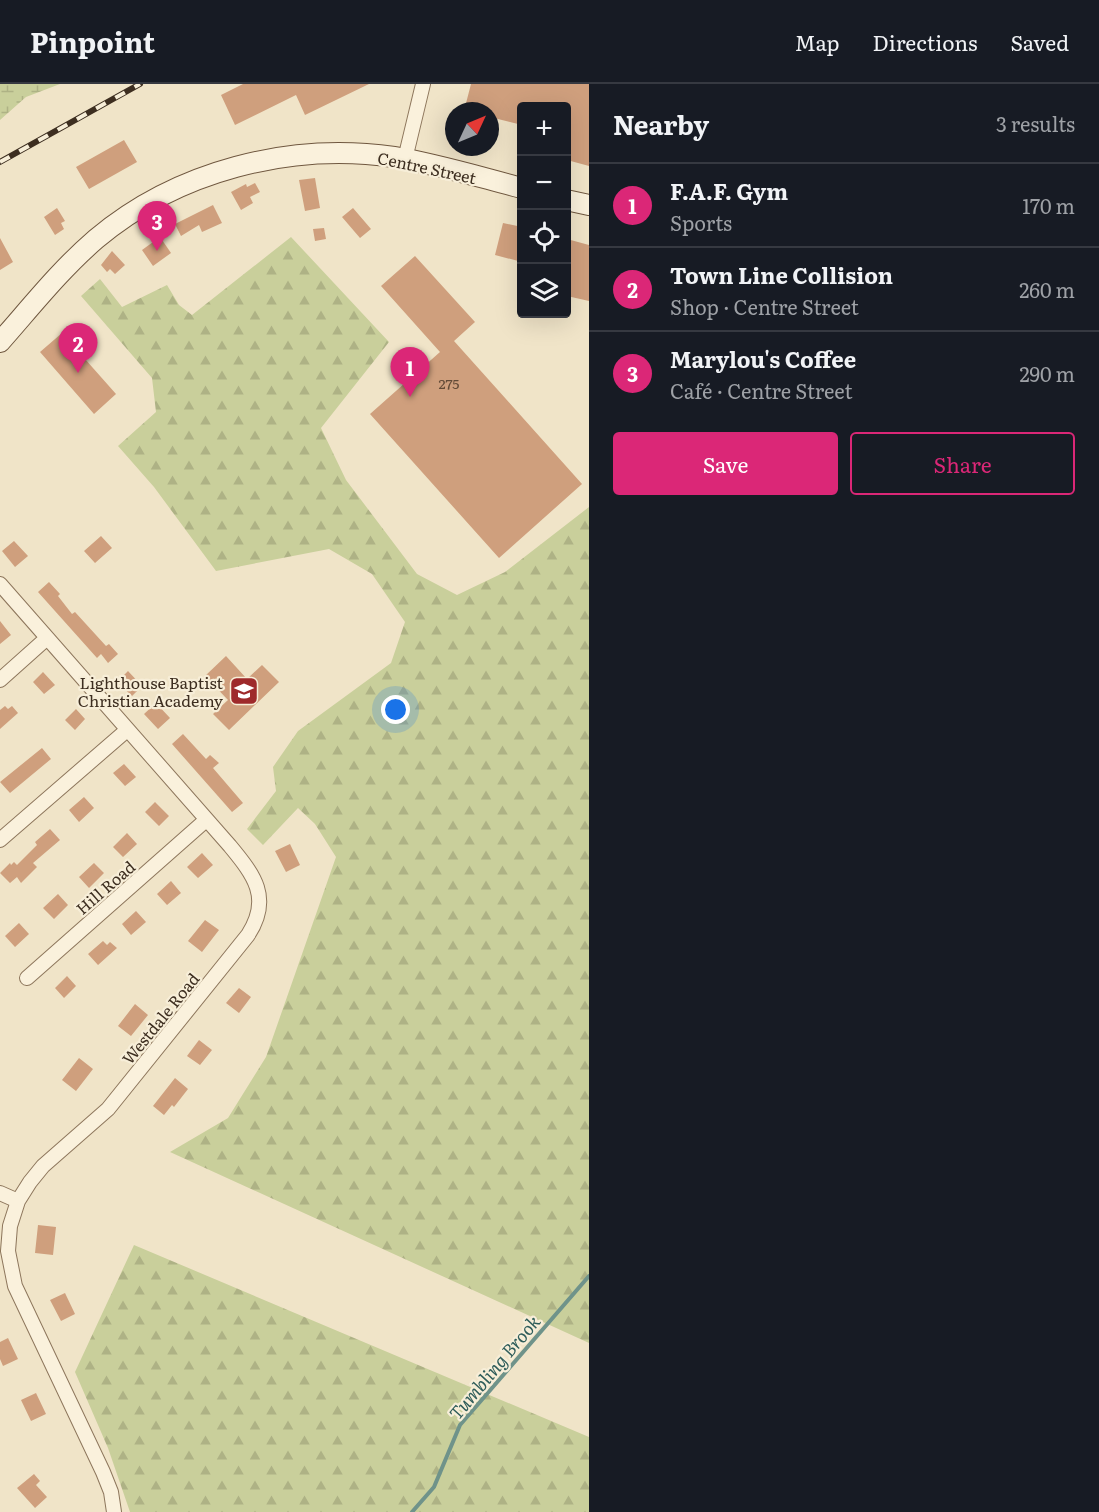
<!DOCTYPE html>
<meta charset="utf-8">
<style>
:root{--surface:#171b24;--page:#20242c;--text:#f1f3f6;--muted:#9ea1a6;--line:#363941;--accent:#db2777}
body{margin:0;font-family:Literata,serif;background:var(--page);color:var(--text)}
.controls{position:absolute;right:18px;top:18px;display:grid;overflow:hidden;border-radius:6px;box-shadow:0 6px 24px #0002}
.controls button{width:54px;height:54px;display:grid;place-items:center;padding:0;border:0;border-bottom:2px solid var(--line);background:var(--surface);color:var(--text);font:30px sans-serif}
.compass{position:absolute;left:445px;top:18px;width:54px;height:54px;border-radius:50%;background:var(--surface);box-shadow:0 6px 24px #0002;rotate:46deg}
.you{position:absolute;left:396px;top:626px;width:21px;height:21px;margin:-15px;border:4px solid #fff;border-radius:50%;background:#1a73e8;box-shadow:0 0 0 9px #1a73e833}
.badge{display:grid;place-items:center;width:39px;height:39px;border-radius:50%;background:var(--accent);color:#fff;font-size:20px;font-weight:700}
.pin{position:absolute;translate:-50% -50px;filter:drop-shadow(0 2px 3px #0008)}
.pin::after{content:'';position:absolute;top:32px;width:21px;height:18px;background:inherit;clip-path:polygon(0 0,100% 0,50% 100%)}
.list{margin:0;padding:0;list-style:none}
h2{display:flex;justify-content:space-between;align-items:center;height:78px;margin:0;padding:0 24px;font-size:26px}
h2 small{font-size:20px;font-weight:400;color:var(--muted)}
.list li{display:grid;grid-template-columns:39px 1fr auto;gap:18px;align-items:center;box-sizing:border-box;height:84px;padding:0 24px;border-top:2px solid var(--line)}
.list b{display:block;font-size:22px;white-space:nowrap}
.list p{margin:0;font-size:20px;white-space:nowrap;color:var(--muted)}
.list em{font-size:20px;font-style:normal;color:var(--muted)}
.actions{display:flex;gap:12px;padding:18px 24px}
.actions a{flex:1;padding:14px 0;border:2px solid var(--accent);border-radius:6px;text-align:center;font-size:21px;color:var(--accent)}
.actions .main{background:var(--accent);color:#fff}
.icon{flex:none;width:33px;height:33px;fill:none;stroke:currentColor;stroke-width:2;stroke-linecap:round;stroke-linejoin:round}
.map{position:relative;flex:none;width:589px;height:1428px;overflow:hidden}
header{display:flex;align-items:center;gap:36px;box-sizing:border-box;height:84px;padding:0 30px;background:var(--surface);border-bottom:2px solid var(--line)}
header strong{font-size:28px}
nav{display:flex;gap:33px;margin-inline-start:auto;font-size:21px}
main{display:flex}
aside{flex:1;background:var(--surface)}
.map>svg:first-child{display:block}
</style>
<header>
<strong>Pinpoint</strong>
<nav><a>Map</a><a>Directions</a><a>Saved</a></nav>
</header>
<main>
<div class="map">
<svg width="589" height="1428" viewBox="0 0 589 1428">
<defs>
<pattern id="forest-firs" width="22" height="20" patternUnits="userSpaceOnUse" patternTransform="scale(1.5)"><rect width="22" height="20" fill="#c9cf9b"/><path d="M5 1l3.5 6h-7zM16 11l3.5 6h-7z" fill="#aeb285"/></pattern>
<pattern id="wetland-marsh" width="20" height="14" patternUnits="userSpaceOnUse" patternTransform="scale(1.5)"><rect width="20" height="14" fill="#c9cf9b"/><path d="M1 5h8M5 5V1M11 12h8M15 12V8" fill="none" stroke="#aeb285"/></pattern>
</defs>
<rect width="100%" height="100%" fill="#f0e4c8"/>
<path fill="url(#forest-firs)" d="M 291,153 L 389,258 L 321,344 L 346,396 L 417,490 L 457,511 L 505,488 L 589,423 L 589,1259 L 170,1068 L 228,1034 L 266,973 L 336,773 L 315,740 L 298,724 L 263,761 L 247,745 L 276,707 L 273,683 L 298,647 L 391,579 L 405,538 L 372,490 L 329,465 L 216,487 L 154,403 L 118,362 L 156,328 L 152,294 L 81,212 L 100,195 L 122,223 L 167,201 L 179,221 L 192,231 Z
M 134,1161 L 589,1353 L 589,1428 L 130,1428 L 108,1364 L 75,1288 Z"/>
<path fill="url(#wetland-marsh)" d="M 0,0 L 60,0 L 26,13 L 0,36 Z"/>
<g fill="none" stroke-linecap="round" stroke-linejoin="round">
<path stroke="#6f938a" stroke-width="4" d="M 412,1428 L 434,1403 L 460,1341 L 589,1192"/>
</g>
<path fill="#cf9f7d" d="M 243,0 L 369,0 L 305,31 L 296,11 L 235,41 L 221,11 Z
M 471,0 L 589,0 L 589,82 L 567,76 L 567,22 L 522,22 L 522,41 L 490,33 L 490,27 L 464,27 Z
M 124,56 L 137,78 L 89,105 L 76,83 Z
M 315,94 L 320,124 L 305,127 L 299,96 Z
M 255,99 L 260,108 L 250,113 L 253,119 L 241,126 L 231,108 L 246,100 L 247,103 Z
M 213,121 L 222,139 L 202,148 L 199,141 L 181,152 L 175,140 Z
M 57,124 L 65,137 L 61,139 L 64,145 L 55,151 L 44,133 Z
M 353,124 L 371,145 L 360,154 L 342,133 Z
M 503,139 L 522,143 L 522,178 L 495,171 Z
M 324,144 L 326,155 L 315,157 L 313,145 Z
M 160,153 L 171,169 L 153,182 L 142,166 Z
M 0,154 L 13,178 L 0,186 Z
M 567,155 L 589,161 L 589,217 L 567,212 Z
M 112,167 L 125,181 L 115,190 L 110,185 L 107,188 L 101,181 Z
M 415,172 L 475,238 L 454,257 L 582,400 L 499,474 L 370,330 L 440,268 L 381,202 Z
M 62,249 L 116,310 L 94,330 L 40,268 Z
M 101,452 L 112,464 L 95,479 L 84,467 Z
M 14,457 L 28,472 L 15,483 L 2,467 Z
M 49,498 L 60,510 L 58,512 L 72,530 L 75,528 L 106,562 L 109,560 L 118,570 L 108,579 L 101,570 L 97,574 L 38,508 Z
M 0,537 L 11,551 L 0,560 Z
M 226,572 L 247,595 L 262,581 L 279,598 L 229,646 L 213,630 L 228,616 L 205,592 Z
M 128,587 L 142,602 L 132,612 L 117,598 Z
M 43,588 L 55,601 L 44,610 L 33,598 Z
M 156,619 L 170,634 L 158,645 L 144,630 Z
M 5,622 L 8,625 L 12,622 L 18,629 L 0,645 L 0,626 Z
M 76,625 L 85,635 L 75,646 L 65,636 Z
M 183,650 L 206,675 L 210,671 L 219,679 L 213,684 L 243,719 L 232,728 L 172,660 Z
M 42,664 L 51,675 L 10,709 L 0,698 Z
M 124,680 L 136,693 L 125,702 L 113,689 Z
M 84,713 L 94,724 L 79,738 L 69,726 Z
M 155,718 L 169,732 L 159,742 L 145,728 Z
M 50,745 L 60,756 L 33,779 L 37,783 L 21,799 L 17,793 L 10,799 L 0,789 L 10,779 L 11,781 L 14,778 L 17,781 L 37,761 L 35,758 Z
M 127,749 L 137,760 L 123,773 L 113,763 Z
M 290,760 L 300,781 L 286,788 L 275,767 Z
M 202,769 L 213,781 L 198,794 L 187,783 Z
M 94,779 L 104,789 L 89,804 L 79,793 Z
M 171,797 L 181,809 L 167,821 L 157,810 Z
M 58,810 L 68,821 L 54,835 L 43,824 Z
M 136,827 L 146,838 L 131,851 L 122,840 Z
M 205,836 L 219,846 L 202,868 L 188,857 Z
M 19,839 L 29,850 L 15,863 L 5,852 Z
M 103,857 L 107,861 L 110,858 L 117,864 L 98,881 L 88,870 Z
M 67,892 L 76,902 L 64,914 L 55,904 Z
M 239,904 L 251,913 L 239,929 L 226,919 Z
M 135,920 L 148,931 L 131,952 L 118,942 Z
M 199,956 L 212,966 L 200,981 L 187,972 Z
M 79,974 L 93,985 L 76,1007 L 62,996 Z
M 175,994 L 188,1005 L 174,1023 L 172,1021 L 164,1031 L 153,1022 Z
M 38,1141 L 56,1143 L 53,1171 L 35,1169 Z
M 65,1209 L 75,1230 L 61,1237 L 50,1216 Z
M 8,1254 L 18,1275 L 3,1282 L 0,1275 L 0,1258 Z
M 36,1309 L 46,1330 L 31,1337 L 21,1316 Z
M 34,1390 L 40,1397 L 36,1401 L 47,1413 L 35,1424 L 17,1404 Z"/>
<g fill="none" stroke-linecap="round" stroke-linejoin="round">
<g stroke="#8d765c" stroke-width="16">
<path id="minor" d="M 405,75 L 423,0
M 0,500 L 230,762 C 254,791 272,814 248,851 L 108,1025 L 43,1082 L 30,1098 L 18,1117 L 10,1142 L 8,1167 L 15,1202 L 103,1388 L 111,1408 L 114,1428
M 0,596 L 47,554
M 0,756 L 127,646
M 27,894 L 206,736
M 0,1109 L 18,1117"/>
</g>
<g stroke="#6f573f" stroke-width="22">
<path id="secondary" d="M 566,116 L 589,121
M 0,258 C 31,223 60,186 96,155 C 177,87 289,58 394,73 C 437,80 479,93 522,104"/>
</g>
<use href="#minor" stroke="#faf1dc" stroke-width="14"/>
<use href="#secondary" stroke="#faf1dc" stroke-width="20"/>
<g stroke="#3d2e20" stroke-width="6">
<path id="rail" d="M 0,78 L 140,0"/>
</g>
<use href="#rail" stroke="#f7eed8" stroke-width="4" stroke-dasharray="11" stroke-linecap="butt"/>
</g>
<defs>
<g id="school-square" transform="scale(1.5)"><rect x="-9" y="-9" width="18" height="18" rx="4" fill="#9e2a2b" stroke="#f7eed8"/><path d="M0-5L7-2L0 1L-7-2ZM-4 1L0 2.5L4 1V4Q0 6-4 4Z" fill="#fff"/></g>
</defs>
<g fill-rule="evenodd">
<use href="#school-square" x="244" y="607"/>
</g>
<g text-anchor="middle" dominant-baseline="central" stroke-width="4.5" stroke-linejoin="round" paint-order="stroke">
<g font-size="14" fill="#624a37">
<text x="449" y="299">275</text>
</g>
<g font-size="16" fill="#3d2e20" stroke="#f7eed8">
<text transform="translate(427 83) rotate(12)">Centre Street</text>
<text transform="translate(105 803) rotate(-41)">Hill Road</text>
<text transform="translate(160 934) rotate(-51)">Westdale Road</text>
</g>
<g font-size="16" fill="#3d2e20" stroke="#f7eed8" text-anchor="end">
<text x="223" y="598">Lighthouse Baptist<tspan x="223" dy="18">Christian Academy</tspan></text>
</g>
<g font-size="18" font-style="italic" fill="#2f5d5a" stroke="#f7eed8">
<text transform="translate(494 1283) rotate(-50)">Tumbling Brook</text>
</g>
</g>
</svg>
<div class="controls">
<button>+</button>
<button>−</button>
<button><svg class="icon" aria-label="locate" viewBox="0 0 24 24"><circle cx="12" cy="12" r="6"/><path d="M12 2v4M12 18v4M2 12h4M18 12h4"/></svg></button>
<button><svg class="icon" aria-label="layers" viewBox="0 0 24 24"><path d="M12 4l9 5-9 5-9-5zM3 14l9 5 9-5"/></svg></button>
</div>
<svg class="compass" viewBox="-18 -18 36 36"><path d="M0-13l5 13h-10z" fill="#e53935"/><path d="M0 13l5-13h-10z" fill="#9ea1a6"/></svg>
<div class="you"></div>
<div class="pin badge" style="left:410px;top:313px">1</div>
<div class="pin badge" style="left:78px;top:289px">2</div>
<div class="pin badge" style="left:157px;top:167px">3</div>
</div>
<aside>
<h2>Nearby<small>3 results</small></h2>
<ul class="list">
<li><span class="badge">1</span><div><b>F.A.F. Gym</b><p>Sports</p></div><em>170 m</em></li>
<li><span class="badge">2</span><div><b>Town Line Collision</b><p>Shop · Centre Street</p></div><em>260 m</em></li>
<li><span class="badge">3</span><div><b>Marylou's Coffee</b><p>Café · Centre Street</p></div><em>290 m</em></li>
</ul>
<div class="actions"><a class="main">Save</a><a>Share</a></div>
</aside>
</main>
